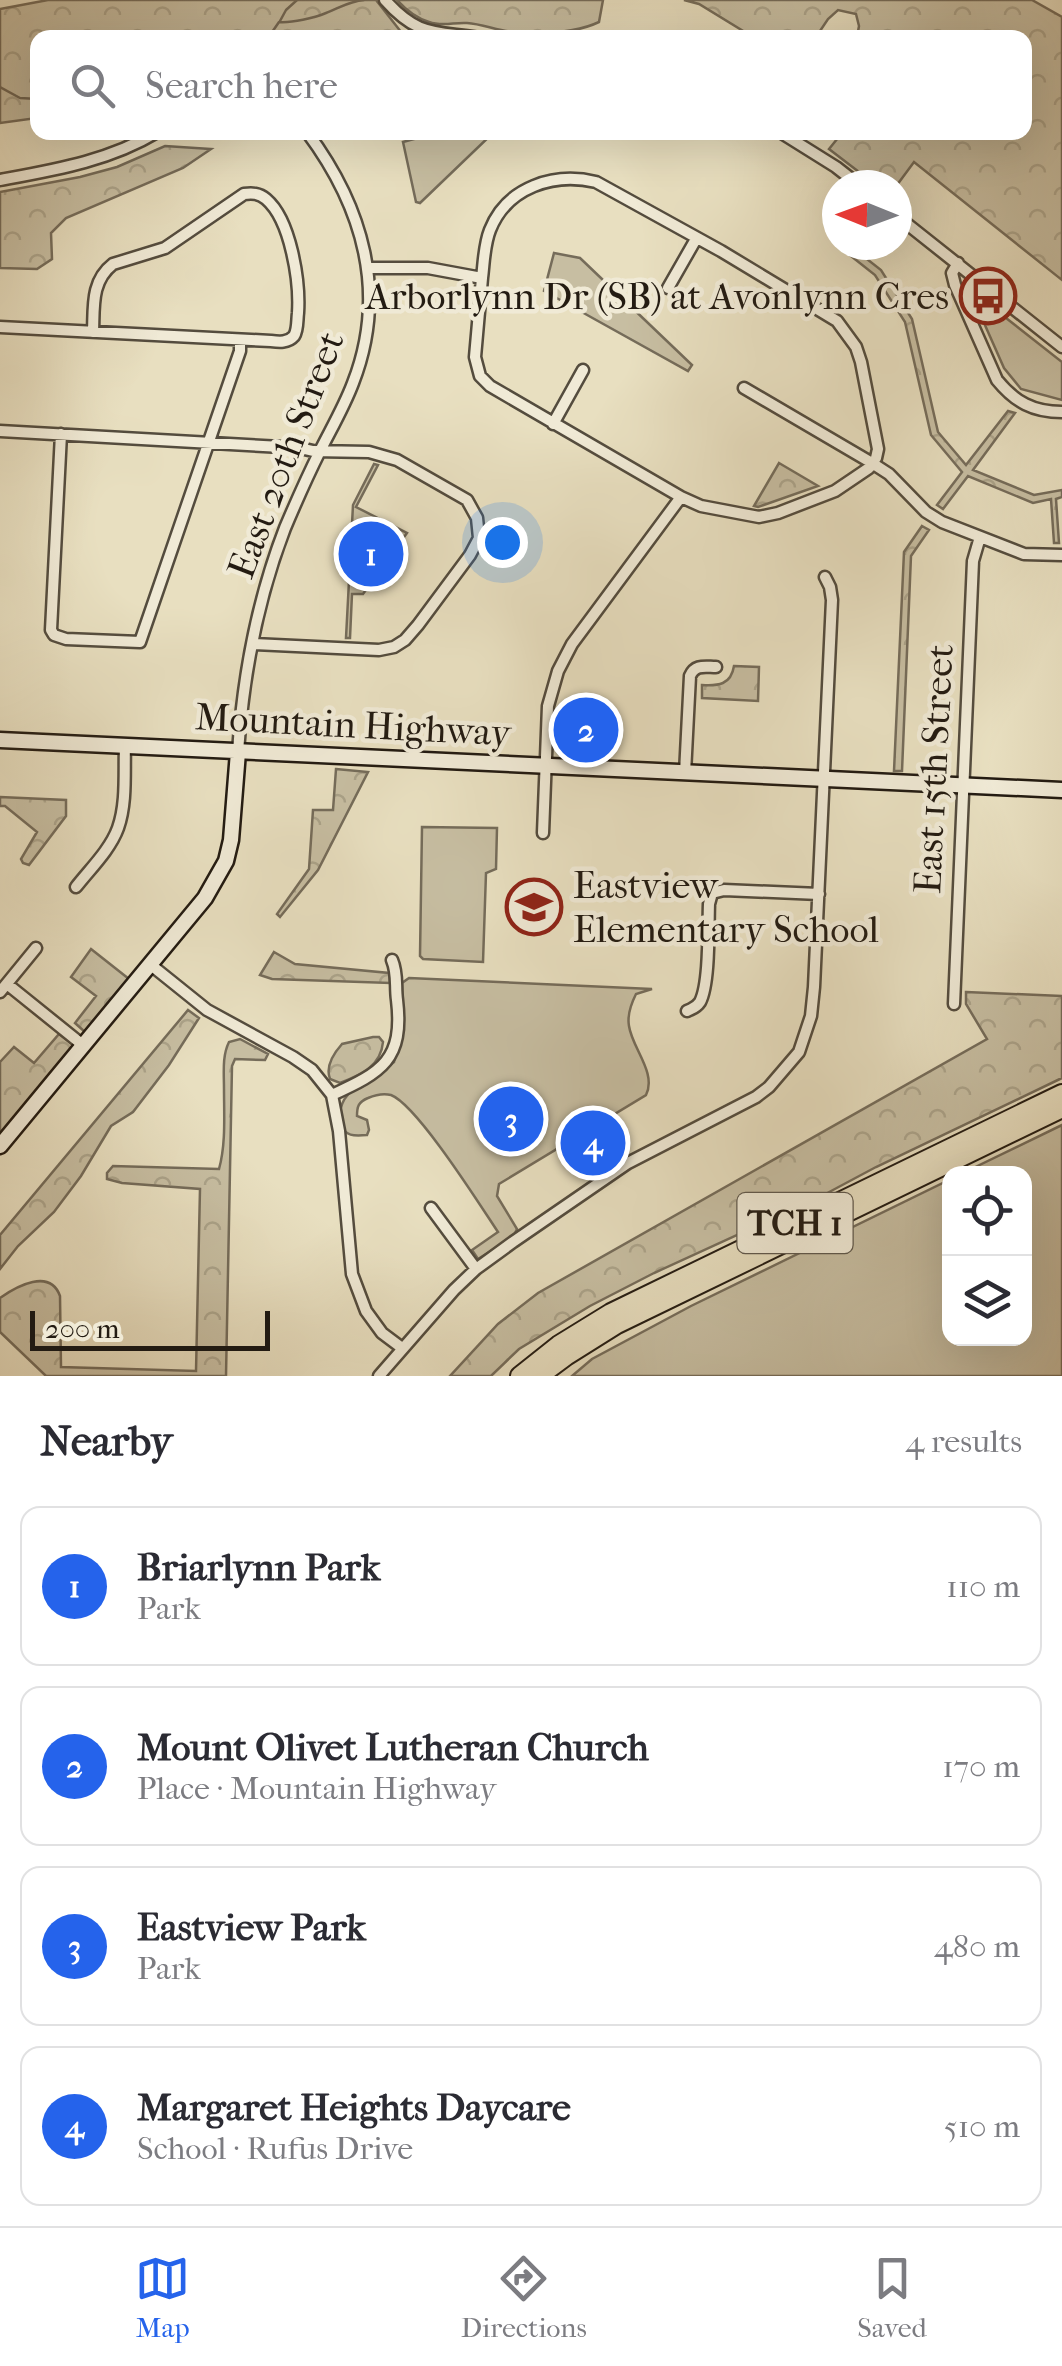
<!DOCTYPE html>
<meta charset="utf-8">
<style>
:root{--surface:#fff;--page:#f2f2f3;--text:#2b2b33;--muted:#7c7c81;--line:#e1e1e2;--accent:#2563eb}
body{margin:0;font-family:"IM FELL French Canon",serif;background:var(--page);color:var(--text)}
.controls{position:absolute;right:30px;bottom:30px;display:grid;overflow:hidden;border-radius:20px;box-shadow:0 10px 40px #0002}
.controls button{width:90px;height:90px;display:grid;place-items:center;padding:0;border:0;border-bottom:2px solid var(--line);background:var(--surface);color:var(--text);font:50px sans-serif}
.compass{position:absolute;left:822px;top:170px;width:90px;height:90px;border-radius:50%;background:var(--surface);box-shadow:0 10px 40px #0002;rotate:271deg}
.scale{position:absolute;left:30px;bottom:25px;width:240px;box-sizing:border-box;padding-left:10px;border:5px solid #231b12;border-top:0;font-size:28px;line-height:35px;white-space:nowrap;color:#231b12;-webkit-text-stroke:8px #f0ead6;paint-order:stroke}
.you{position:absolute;left:502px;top:542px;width:35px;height:35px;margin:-25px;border:8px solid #fff;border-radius:50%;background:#1a73e8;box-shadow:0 0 0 15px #1a73e833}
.badge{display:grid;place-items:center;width:65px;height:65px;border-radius:50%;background:var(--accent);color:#fff;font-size:32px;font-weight:700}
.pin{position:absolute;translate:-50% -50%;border:5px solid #fff;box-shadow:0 2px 10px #0006}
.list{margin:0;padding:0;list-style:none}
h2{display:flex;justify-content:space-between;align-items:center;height:130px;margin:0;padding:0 40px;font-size:42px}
h2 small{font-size:32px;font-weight:400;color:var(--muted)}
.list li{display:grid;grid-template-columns:65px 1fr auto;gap:30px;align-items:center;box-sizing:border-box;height:160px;margin:0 20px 20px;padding:0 20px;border:2px solid var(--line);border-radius:20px}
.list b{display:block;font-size:38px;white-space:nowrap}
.list p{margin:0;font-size:32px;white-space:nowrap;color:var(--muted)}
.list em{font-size:32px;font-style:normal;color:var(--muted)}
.icon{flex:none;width:55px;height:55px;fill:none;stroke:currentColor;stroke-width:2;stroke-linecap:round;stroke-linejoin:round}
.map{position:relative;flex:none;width:1062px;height:1376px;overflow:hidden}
.search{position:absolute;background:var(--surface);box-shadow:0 10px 40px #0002;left:30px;right:30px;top:30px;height:110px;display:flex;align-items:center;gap:25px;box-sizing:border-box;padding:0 35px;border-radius:20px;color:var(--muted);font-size:38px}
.sheet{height:850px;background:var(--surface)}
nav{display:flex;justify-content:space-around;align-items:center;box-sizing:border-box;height:140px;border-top:2px solid var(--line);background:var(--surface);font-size:28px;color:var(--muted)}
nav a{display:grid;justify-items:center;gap:5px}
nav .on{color:var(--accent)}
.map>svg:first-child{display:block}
</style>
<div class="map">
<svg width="1062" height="1376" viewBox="0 0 1062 1376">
<defs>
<pattern id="forest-crowns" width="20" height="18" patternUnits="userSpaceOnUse" patternTransform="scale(2.5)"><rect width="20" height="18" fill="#c7bea2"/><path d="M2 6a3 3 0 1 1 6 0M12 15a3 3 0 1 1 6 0" fill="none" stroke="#aba38a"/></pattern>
</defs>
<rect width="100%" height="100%" fill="#e8dfc0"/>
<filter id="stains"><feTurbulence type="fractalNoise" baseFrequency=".002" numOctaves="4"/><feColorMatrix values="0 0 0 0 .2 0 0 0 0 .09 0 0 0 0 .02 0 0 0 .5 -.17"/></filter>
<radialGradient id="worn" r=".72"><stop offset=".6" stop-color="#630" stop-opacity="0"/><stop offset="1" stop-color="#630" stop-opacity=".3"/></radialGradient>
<path fill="url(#forest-crowns)" stroke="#756c5a" stroke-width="2.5" d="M 48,0 L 376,0 L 405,37 L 38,38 L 37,118 L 0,123 L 0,9 Z
M 397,0 L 603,0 L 599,22 C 574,34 541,34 514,32 C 498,31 483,24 467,23 C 454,22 443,27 429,22 C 416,18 406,10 397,0 Z
M 684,0 L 1032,0 L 1062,17 L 1062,280 L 914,162 L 897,185 L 876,185 L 829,149 L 842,133 L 1024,132 L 1024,38 L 857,37 L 859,26 L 856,14 L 838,10 L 828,19 L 816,37 L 753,37 L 699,4 Z
M 165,146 L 211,149 L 183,168 L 66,218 L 51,233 L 52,259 L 37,269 L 0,268 L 0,192 L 80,177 L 117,167 Z
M 837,245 L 849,245 L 881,270 L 912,319 L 938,432 L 966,465 L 1008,411 L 1015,413 L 973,470 L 1034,495 L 1062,490 L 1062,497 L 1056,499 L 1059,543 L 1054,543 L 1051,499 L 1033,503 L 968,476 L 943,509 L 937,505 L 962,472 L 931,435 L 905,322 L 875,275 Z
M 779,463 L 818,486 L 758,507 L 754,506 Z
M 922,526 L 929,530 L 911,556 L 902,771 L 894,771 L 904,552 Z
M 734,666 L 759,667 L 758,701 L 702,698 L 702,685 C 718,686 731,685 734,666 Z
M 336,769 L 368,772 L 318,870 L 280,917 L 277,914 L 309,869 L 313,810 L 333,810 Z
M 0,797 L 66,800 L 66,816 L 29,865 L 23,863 L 21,859 L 37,832 L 5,806 L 0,806 Z
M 91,949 L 129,979 L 86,1033 L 75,1023 L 96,996 L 71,977 Z
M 274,952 L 295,964 L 389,973 L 390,983 L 272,979 L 260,975 Z
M 966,992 L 1062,996 L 1062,1078 L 876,1167 L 818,1198 L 654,1273 L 590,1306 L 519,1349 L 491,1376 L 450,1376 L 498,1324 L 538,1293 L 987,1039 L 966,1004 Z
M 188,1010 L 199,1018 L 169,1065 L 133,1112 L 111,1126 L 81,1176 L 54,1212 L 18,1246 L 0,1269 L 0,1235 Z
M 59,1034 L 75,1046 L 0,1137 L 0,1062 L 14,1047 L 34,1063 Z
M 373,1037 L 379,1037 L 383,1042 C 381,1066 361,1075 340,1083 L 330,1079 C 325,1066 334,1053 342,1044 Z
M 240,1039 L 268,1054 L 265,1060 L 235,1059 L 232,1066 L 226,1376 L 46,1376 L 0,1332 L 0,1298 C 17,1286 50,1268 60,1296 L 61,1367 L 196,1371 L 200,1189 L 122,1183 L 107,1179 L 107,1173 L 113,1166 L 219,1169 C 226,1144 224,1115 224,1089 C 224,1073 222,1056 229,1042 Z"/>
<path fill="#c7bea2" stroke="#756c5a" stroke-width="2.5" d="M 436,133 L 493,133 L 420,203 L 416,202 L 403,142 Z
M 554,253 L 580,258 L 692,365 L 688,371 L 544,291 Z
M 969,289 L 1062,362 L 1062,400 L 1021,389 L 1004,368 Z
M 374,464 L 378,465 L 356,507 L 407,533 L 363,594 L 352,594 L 350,638 L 346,638 L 353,505 Z
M 422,827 L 497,828 L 496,869 L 486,873 L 483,962 L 423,959 L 420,956 Z
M 409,978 L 652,989 L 636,994 C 631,1004 627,1015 629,1026 C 632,1048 657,1073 646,1095 L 499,1184 L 497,1196 L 517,1229 L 513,1237 L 478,1259 L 472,1250 L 498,1232 C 480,1205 417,1105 391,1095 C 383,1093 375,1095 368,1098 C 358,1102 357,1107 357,1116 L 367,1120 L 369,1130 L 367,1135 C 355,1136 344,1137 341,1123 C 333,1089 374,1080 394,1062 L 403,1011 L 402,983 Z
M 1062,1125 L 1062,1376 L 572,1376 L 592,1359 L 691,1306 L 949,1180 L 950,1338 L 1024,1338 L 1024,1174 L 963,1173 Z"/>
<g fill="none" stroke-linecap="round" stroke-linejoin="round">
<path stroke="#716857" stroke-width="2.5" d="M 280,21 L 286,10 L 297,0
M 268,38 L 279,22 C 292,23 314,18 326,13 C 339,8 350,1 364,0
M 0,87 L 20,98 L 38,99"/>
<g stroke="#544c3e" stroke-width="15">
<path id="street" d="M 385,0 C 418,37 434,31 479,38
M 553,38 L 580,38
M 780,132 L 836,167 L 859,185
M 0,180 C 54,170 109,161 157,132
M 897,216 L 1062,347
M 958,263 L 952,273 L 955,285 L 997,380 C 1015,402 1033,412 1062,412
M 368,268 L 428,268 L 482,278 L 475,357 L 480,376 L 490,386 L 681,497 L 701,506 L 759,517 L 778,513 L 835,491 L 869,468 L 876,458 L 878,449 L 861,362 L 856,347 L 837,321 L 721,251 L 596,182 C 554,172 507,187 490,230 C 484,245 484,262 482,278
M 668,288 L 696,239
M 0,327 L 271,341 C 279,342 288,343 294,336 C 298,330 297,320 298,313 C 300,282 291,220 266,199 C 259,193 252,193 244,194 L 165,248 L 113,264 C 91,281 94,306 93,332
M 744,388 L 872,463 L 889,474 L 926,512 L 942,522 L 1024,554 L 1062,555
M 553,424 L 583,370
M 0,431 L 300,448 L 313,451 L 369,452 L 397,460 L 467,500 L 477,518 L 479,538 L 470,555 L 418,625 L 405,640 L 394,647 L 379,650 L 253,644
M 61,434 L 51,630 L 54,635 L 66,639 L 140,642 L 240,351 L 240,340
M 238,752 C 243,677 258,598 285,528 C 296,502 307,477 320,451 C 331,429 344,407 353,383 C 388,293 363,207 307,132
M 685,773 L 690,676 C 695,664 705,667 716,667
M 543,833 L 548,706 L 558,671 L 572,644 L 681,497
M 76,887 C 90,869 110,850 118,828 C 127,803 124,772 125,746
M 151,965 L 207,1010 L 293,1057 L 312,1070 L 332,1095 L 339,1131 L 352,1274 L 366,1311 L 382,1333 L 402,1348
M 7,984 L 84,1046
M 0,992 L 36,948
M 954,1004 L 973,561 L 980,537
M 687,1011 C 693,1008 696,1008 700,1002 C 710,983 708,926 709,904 L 712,893 L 724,890 L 819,894
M 332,1095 C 382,1072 404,1060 397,1000 C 395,986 398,974 392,960
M 431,1208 L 476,1269
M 379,1376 L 454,1290 L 476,1269 L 513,1242 L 628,1163 L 756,1097 L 769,1087 L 799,1052 L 811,1016 L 814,987 L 832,600 L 830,587 L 825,577"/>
</g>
<g stroke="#231b12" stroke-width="19">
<path id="secondary" d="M 0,740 L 1062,790
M 0,1146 L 205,898 L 226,861 L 231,840 L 238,752"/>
</g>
<g stroke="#231b12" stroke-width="22">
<path id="highway" d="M 520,1376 L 559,1345 L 611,1313 L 1062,1094
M 539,1376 L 566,1356 L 617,1324 L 1062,1108"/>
</g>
<use href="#street" stroke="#f0ead6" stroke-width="10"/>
<use href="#secondary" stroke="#f0ead6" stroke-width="14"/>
<use href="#highway" stroke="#e8dfc0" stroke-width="18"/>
</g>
<defs>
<g id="bus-ring" transform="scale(2.875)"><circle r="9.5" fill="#f0ead6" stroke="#8f2418" stroke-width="1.5"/><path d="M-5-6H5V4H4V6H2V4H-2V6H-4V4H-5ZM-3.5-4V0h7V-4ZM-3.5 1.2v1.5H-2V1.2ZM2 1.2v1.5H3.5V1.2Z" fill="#8f2418"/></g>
<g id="school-ring" transform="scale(2.875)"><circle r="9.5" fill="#f0ead6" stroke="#8f2418" stroke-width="1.5"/><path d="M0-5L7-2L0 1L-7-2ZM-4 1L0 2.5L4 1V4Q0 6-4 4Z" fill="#8f2418"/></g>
</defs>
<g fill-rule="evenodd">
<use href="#bus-ring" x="988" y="296"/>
<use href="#school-ring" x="534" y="907"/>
</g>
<g text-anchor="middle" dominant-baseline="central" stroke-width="9" stroke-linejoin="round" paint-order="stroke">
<rect fill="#f0ead6" stroke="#60594d" stroke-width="2.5" x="737.5" y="1193" width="115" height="60" rx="8"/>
<g font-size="35" font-weight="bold" fill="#231b12">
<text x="795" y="1223">TCH 1</text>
</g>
<g font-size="38" fill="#231b12" stroke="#f0ead6" text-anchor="end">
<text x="949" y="296">Arborlynn Dr (SB) at Avonlynn Cres</text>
<text x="573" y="885" text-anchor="start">Eastview<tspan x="573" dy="44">Elementary School</tspan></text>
</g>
<g font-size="38" fill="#231b12" stroke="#f0ead6">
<text transform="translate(286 455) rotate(-69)">East 20th Street</text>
<text transform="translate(353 725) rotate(3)">Mountain Highway</text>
<text transform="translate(934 769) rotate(-87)">East 15th Street</text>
</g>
</g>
<rect width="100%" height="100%" filter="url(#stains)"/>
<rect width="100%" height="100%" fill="url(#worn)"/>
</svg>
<div class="controls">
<button><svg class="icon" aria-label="locate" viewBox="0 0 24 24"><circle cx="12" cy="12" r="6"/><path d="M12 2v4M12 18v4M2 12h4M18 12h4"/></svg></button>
<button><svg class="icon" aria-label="layers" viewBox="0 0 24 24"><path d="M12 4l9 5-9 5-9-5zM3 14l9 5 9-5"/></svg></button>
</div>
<svg class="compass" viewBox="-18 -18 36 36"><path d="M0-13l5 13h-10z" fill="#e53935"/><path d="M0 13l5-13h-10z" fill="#7c7c81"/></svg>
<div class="scale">200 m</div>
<div class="you"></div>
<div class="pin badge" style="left:371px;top:554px">1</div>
<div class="pin badge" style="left:586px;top:730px">2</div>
<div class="pin badge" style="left:511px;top:1119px">3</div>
<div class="pin badge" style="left:593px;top:1143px">4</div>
<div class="search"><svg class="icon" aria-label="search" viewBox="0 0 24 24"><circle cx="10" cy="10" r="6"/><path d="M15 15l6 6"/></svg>Search here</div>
</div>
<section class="sheet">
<h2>Nearby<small>4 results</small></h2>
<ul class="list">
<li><span class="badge">1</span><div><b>Briarlynn Park</b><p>Park</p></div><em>110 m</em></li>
<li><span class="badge">2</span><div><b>Mount Olivet Lutheran Church</b><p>Place · Mountain Highway</p></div><em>170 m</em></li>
<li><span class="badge">3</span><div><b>Eastview Park</b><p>Park</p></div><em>480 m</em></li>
<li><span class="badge">4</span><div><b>Margaret Heights Daycare</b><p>School · Rufus Drive</p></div><em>510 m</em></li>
</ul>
</section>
<nav>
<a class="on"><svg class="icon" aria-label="map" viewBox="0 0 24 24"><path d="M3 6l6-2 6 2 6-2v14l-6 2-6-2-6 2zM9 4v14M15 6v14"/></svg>Map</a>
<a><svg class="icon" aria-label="directions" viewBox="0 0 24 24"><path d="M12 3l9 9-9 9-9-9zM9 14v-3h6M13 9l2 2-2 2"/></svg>Directions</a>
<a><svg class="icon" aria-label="saved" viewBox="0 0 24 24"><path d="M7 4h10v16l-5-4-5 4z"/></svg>Saved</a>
</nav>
